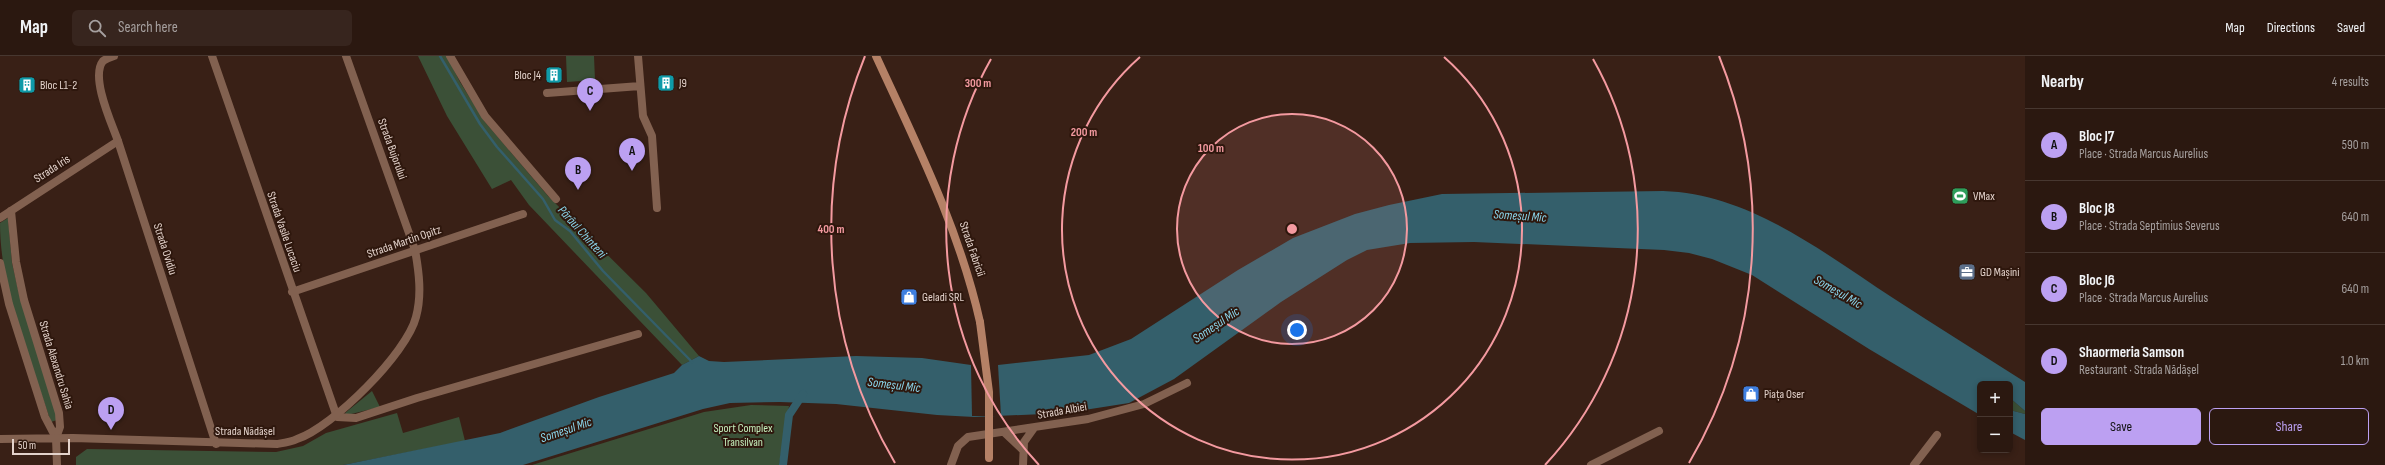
<!DOCTYPE html>
<meta charset="utf-8">
<style>
:root{--surface:#2b1810;--page:#37251e;--text:#f1f3f6;--muted:#a6a09f;--line:#473730;--accent:#bca0f2}
body{margin:0;font-family:"Sofia Sans Condensed",sans-serif;background:var(--page);color:var(--text)}
.controls{position:absolute;right:12px;bottom:12px;display:grid;overflow:hidden;border-radius:6px;box-shadow:0 2px 6px #0003}
.controls button{width:36px;height:36px;display:grid;place-items:center;padding:0;border:0;border-bottom:1px solid var(--line);background:var(--surface);color:var(--text);font:20px sans-serif}
.scale{position:absolute;left:12px;bottom:10px;width:58px;box-sizing:border-box;padding-left:4px;border:2px solid #e3d2cb;border-top:0;font-size:11px;line-height:14px;white-space:nowrap;color:#e3d2cb;-webkit-text-stroke:3px #2e170d;paint-order:stroke}
.you{position:absolute;left:1297px;top:274px;width:14px;height:14px;margin:-10px;border:3px solid #fff;border-radius:50%;background:#1a73e8;box-shadow:0 0 0 6px #1a73e833}
.badge{display:grid;place-items:center;width:26px;height:26px;border-radius:50%;background:var(--accent);color:#111;font-size:13px;font-weight:700}
.pin{position:absolute;translate:-50% -33px;filter:drop-shadow(0 1px 2px #0008)}
.pin::after{content:'';position:absolute;top:21px;width:14px;height:12px;background:inherit;clip-path:polygon(0 0,100% 0,50% 100%)}
.list{margin:0;padding:0;list-style:none}
h2{display:flex;justify-content:space-between;align-items:center;height:52px;margin:0;padding:0 16px;font-size:17px}
h2 small{font-size:13px;font-weight:400;color:var(--muted)}
.list li{display:grid;grid-template-columns:26px 1fr auto;gap:12px;align-items:center;box-sizing:border-box;height:72px;padding:0 16px;border-top:1px solid var(--line)}
.list b{display:block;font-size:15px;white-space:nowrap}
.list p{margin:0;font-size:13px;white-space:nowrap;color:var(--muted)}
.list em{font-size:13px;font-style:normal;color:var(--muted)}
.actions{display:flex;gap:8px;padding:12px 16px}
.actions a{flex:1;padding:9px 0;border:1px solid var(--accent);border-radius:6px;text-align:center;font-size:14px;color:var(--accent)}
.actions .main{background:var(--accent);color:#111}
.icon{flex:none;width:22px;height:22px;fill:none;stroke:currentColor;stroke-width:2;stroke-linecap:round;stroke-linejoin:round}
.map{position:relative;flex:none;width:2025px;height:409px;overflow:hidden}
header{display:flex;align-items:center;gap:24px;box-sizing:border-box;height:56px;padding:0 20px;background:var(--surface);border-bottom:1px solid var(--line)}
header strong{font-size:19px}
nav{display:flex;gap:22px;margin-inline-start:auto;font-size:14px}
.search{width:280px;height:36px;background:var(--page);display:flex;align-items:center;gap:10px;box-sizing:border-box;padding:0 14px;border-radius:6px;color:var(--muted);font-size:15px}
main{display:flex}
aside{flex:1;background:var(--surface)}
.map>svg:first-child{display:block}
</style>
<header>
<strong>Map</strong>
<div class="search"><svg class="icon" aria-label="search" viewBox="0 0 24 24"><circle cx="10" cy="10" r="6"/><path d="M15 15l6 6"/></svg>Search here</div>
<nav><a>Map</a><a>Directions</a><a>Saved</a></nav>
</header>
<main>
<div class="map">
<svg width="2025" height="409" viewBox="0 0 2025 409">
<rect width="100%" height="100%" fill="#392016"/>
<path fill="#3b5037" d="M 418,0 L 447,0 L 460,26 L 485,66 L 548,140 L 646,237 L 699,300 L 682,309 L 529,149 L 511,124 L 492,133 L 447,60 Z
M 566,0 L 594,0 L 595,24 L 567,26 Z
M 8,162 L 12,207 L 21,246 L 57,357 L 57,364 L 51,366 C 30,302 0,235 0,167 Z
M 372,335 L 380,351 L 347,359 L 345,357 Z
M 2010,342 L 2025,355 L 2025,358 L 2010,354 Z
M 751,349 L 789,350 L 779,409 L 532,409 L 704,356 Z
M 397,357 L 403,377 L 459,361 L 465,385 L 343,409 L 76,409 L 76,401 L 87,393 L 276,396 L 303,390 L 326,377 Z"/>
<path fill="#345f6b" d="M 1663,135 C 1751,138 1822,196 1893,242 C 1936,270 1981,298 2025,326 L 2025,355 L 2010,342 L 2010,328 L 1980,328 L 1980,359 L 1869,293 L 1752,219 L 1712,203 L 1689,197 L 1664,194 L 1474,186 L 1410,187 L 1367,194 L 1347,204 L 1281,246 L 1174,323 L 1129,347 L 1065,357 L 974,361 L 937,359 L 836,348 L 780,346 L 730,347 L 703,353 L 523,409 L 343,409 L 500,377 L 599,341 L 674,317 L 682,309 L 699,300 L 709,305 L 724,306 L 856,300 L 922,302 L 971,309 L 998,309 L 1089,299 L 1131,283 L 1238,214 L 1293,182 L 1355,158 L 1389,149 L 1442,138 Z
M 2010,354 L 2025,358 L 2025,384 L 2010,376 Z"/>
<path fill="#392016" d="M 971,309 L 998,309 L 1001,360 L 972,360 Z"/>
<g fill="none" stroke-linecap="round" stroke-linejoin="round">
<path stroke="#345f6b" stroke-width="2.5" d="M 440,0 L 480,68 L 497,91 L 543,143 L 555,164 L 570,175 L 603,215 L 692,306"/>
<path stroke="#345f6b" stroke-width="8" d="M 783,409 L 789,359 L 803,338"/>
<path stroke="#826150" stroke-width="8" d="M 212,0 L 337,361 L 356,362 L 417,342 L 638,278
M 450,0 L 485,60 L 556,143
M 638,0 L 643,60 L 652,80 L 657,152
M 547,37 L 640,30
M 118,85 L 216,388
M 11,155 L 16,206 L 24,244 L 59,357 L 60,371 L 56,382
M 0,207 L 9,248 L 45,361 L 56,382
M 292,236 L 523,158
M 1004,376 L 1022,393
M 951,409 L 958,390 L 968,381 L 1088,363 L 1144,348 L 1187,327
M 1023,409 L 1024,386 L 1034,372
M 1591,409 L 1659,375
M 1914,409 L 1937,379"/>
<path stroke="#826150" stroke-width="8" d="M 0,162 L 118,85 C 112,68 90,21 103,5 C 106,3 111,1 114,0
M 56,382 L 57,409
M 0,383 L 73,382 L 277,388 C 283,387 291,386 297,383 C 333,371 407,297 416,261 C 422,239 419,216 415,194 L 346,0"/>
<path stroke="#b58166" stroke-width="8" d="M 876,0 C 916,87 959,172 980,266"/>
<path stroke="#b58166" stroke-width="8" d="M 980,266 L 989,336 L 989,402"/>
</g>
<circle cx="1292" cy="173" r="115" fill="#f49aa0" fill-opacity=".12"/>
<g fill="none" stroke="#f49aa0" stroke-width="2">
<circle cx="1292" cy="173" r="115"/>
<path d="M1444 1A230 230 0 1 1 1140 1"/>
<path d="M1039 409A346 346 0 0 1 991 3M1593 3A346 346 0 0 1 1545 409"/>
<path d="M895 407A461 461 0 0 1 865 0M1719 0A461 461 0 0 1 1689 407"/>
</g>
<defs>
<g id="building-square" transform="scale(0.9)"><rect x="-9" y="-9" width="18" height="18" rx="4" fill="#0f9aa8" stroke="#2e170d"/><path d="M-4-6H4V6H1V3H-1V6H-4ZM-2.5-4.3h1.7v1.8h-1.7ZM.8-4.3h1.7v1.8H.8ZM-2.5-1h1.7V.8h-1.7ZM.8-1h1.7V.8H.8Z" fill="#fff"/></g>
<g id="stadium-square" transform="scale(0.9)"><rect x="-9" y="-9" width="18" height="18" rx="4" fill="#2e9e5b" stroke="#2e170d"/><path d="M0-5a6.5 5 0 1 0 0 10a6.5 5 0 1 0 0-10ZM-3.5-1.8h7v3.6h-7Z" fill="#fff"/></g>
<g id="office-square" transform="scale(0.9)"><rect x="-9" y="-9" width="18" height="18" rx="4" fill="#5c6f8a" stroke="#2e170d"/><path d="M-6-3h4V-5.5h4V-3h4V5H-6ZM-1-4.5V-3h2v-1.5ZM-6 0V1H6V0Z" fill="#fff"/></g>
<g id="shop-square" transform="scale(0.9)"><rect x="-9" y="-9" width="18" height="18" rx="4" fill="#3f7fe0" stroke="#2e170d"/><path d="M-5-2.5h2.3a2.7 3.5 0 0 1 5.4 0H5L5.5 6h-11ZM-1.5-2.5h3a1.5 2.3 0 0 0-3 0Z" fill="#fff"/></g>
</defs>
<g fill-rule="evenodd">
<use href="#building-square" x="554" y="19"/>
<use href="#building-square" x="666" y="27"/>
<use href="#building-square" x="27" y="29"/>
<use href="#stadium-square" x="1960" y="140"/>
<use href="#office-square" x="1967" y="216"/>
<use href="#shop-square" x="909" y="241"/>
<use href="#shop-square" x="1751" y="338"/>
</g>
<g text-anchor="middle" dominant-baseline="central" stroke-width="4" stroke-linejoin="round" paint-order="stroke">
<g font-size="12" fill="#e3d2cb" stroke="#2e170d" text-anchor="start">
<text x="541" y="19" text-anchor="end">Bloc J4</text>
<text x="679" y="27">J9</text>
<text x="40" y="29">Bloc L1-2</text>
<text x="1973" y="140">VMax</text>
<text x="1980" y="216">GD Mașini</text>
<text x="922" y="241">Geladi SRL</text>
<text x="1764" y="338">Piața Oser</text>
</g>
<g font-size="12" fill="#e3d2cb" stroke="#2e170d">
<text transform="translate(392 93) rotate(70)">Strada Bujorului</text>
<text transform="translate(52 113) rotate(-33)">Strada Iris</text>
<text transform="translate(284 176) rotate(71)">Strada Vasile Lucaciu</text>
<text transform="translate(404 186) rotate(-19)">Strada Martin Opitz</text>
<text transform="translate(165 193) rotate(72)">Strada Ovidiu</text>
<text transform="translate(972 193) rotate(71)">Strada Fabricii</text>
<text transform="translate(56 309) rotate(73)">Strada Alexandru Sahia</text>
<text transform="translate(1062 355) rotate(-10)">Strada Albiei</text>
<text x="245" y="375">Strada Nădășel</text>
</g>
<g font-size="12" fill="#c4efbc" stroke="#2e170d">
<text x="743" y="372">Sport Complex<tspan x="743" dy="14">Transilvan</tspan></text>
</g>
<g font-size="13" font-style="italic" fill="#8ad6ec" stroke="#2e170d">
<text transform="translate(1520 160) rotate(4)">Someșul Mic</text>
<text transform="translate(582 176) rotate(48)">Pârâul Chinteni</text>
<text transform="translate(1838 236) rotate(30)">Someșul Mic</text>
<text transform="translate(1216 269) rotate(-34)">Someșul Mic</text>
<text transform="translate(894 329) rotate(7)">Someșul Mic</text>
<text transform="translate(566 374) rotate(-19)">Someșul Mic</text>
</g>
</g>
<circle cx="1292" cy="173" r="6" fill="#f49aa0" stroke="#2e170d" stroke-width="2"/>
<g font-size="12" text-anchor="middle" font-weight="bold" fill="#f49aa0" stroke="#2e170d" stroke-width="4" stroke-linejoin="round" paint-order="stroke">
<text x="978" y="31">300 m</text>
<text x="1084" y="80">200 m</text>
<text x="1211" y="96">100 m</text>
<text x="831" y="177">400 m</text>
</g>
</svg>
<div class="controls">
<button>+</button>
<button>−</button>
</div>
<div class="scale">50 m</div>
<div class="you"></div>
<div class="pin badge" style="left:632px;top:115px">A</div>
<div class="pin badge" style="left:578px;top:134px">B</div>
<div class="pin badge" style="left:590px;top:55px">C</div>
<div class="pin badge" style="left:111px;top:374px">D</div>
</div>
<aside>
<h2>Nearby<small>4 results</small></h2>
<ul class="list">
<li><span class="badge">A</span><div><b>Bloc J7</b><p>Place · Strada Marcus Aurelius</p></div><em>590 m</em></li>
<li><span class="badge">B</span><div><b>Bloc J8</b><p>Place · Strada Septimius Severus</p></div><em>640 m</em></li>
<li><span class="badge">C</span><div><b>Bloc J6</b><p>Place · Strada Marcus Aurelius</p></div><em>640 m</em></li>
<li><span class="badge">D</span><div><b>Shaormeria Samson</b><p>Restaurant · Strada Nădășel</p></div><em>1.0 km</em></li>
</ul>
<div class="actions"><a class="main">Save</a><a>Share</a></div>
</aside>
</main>
